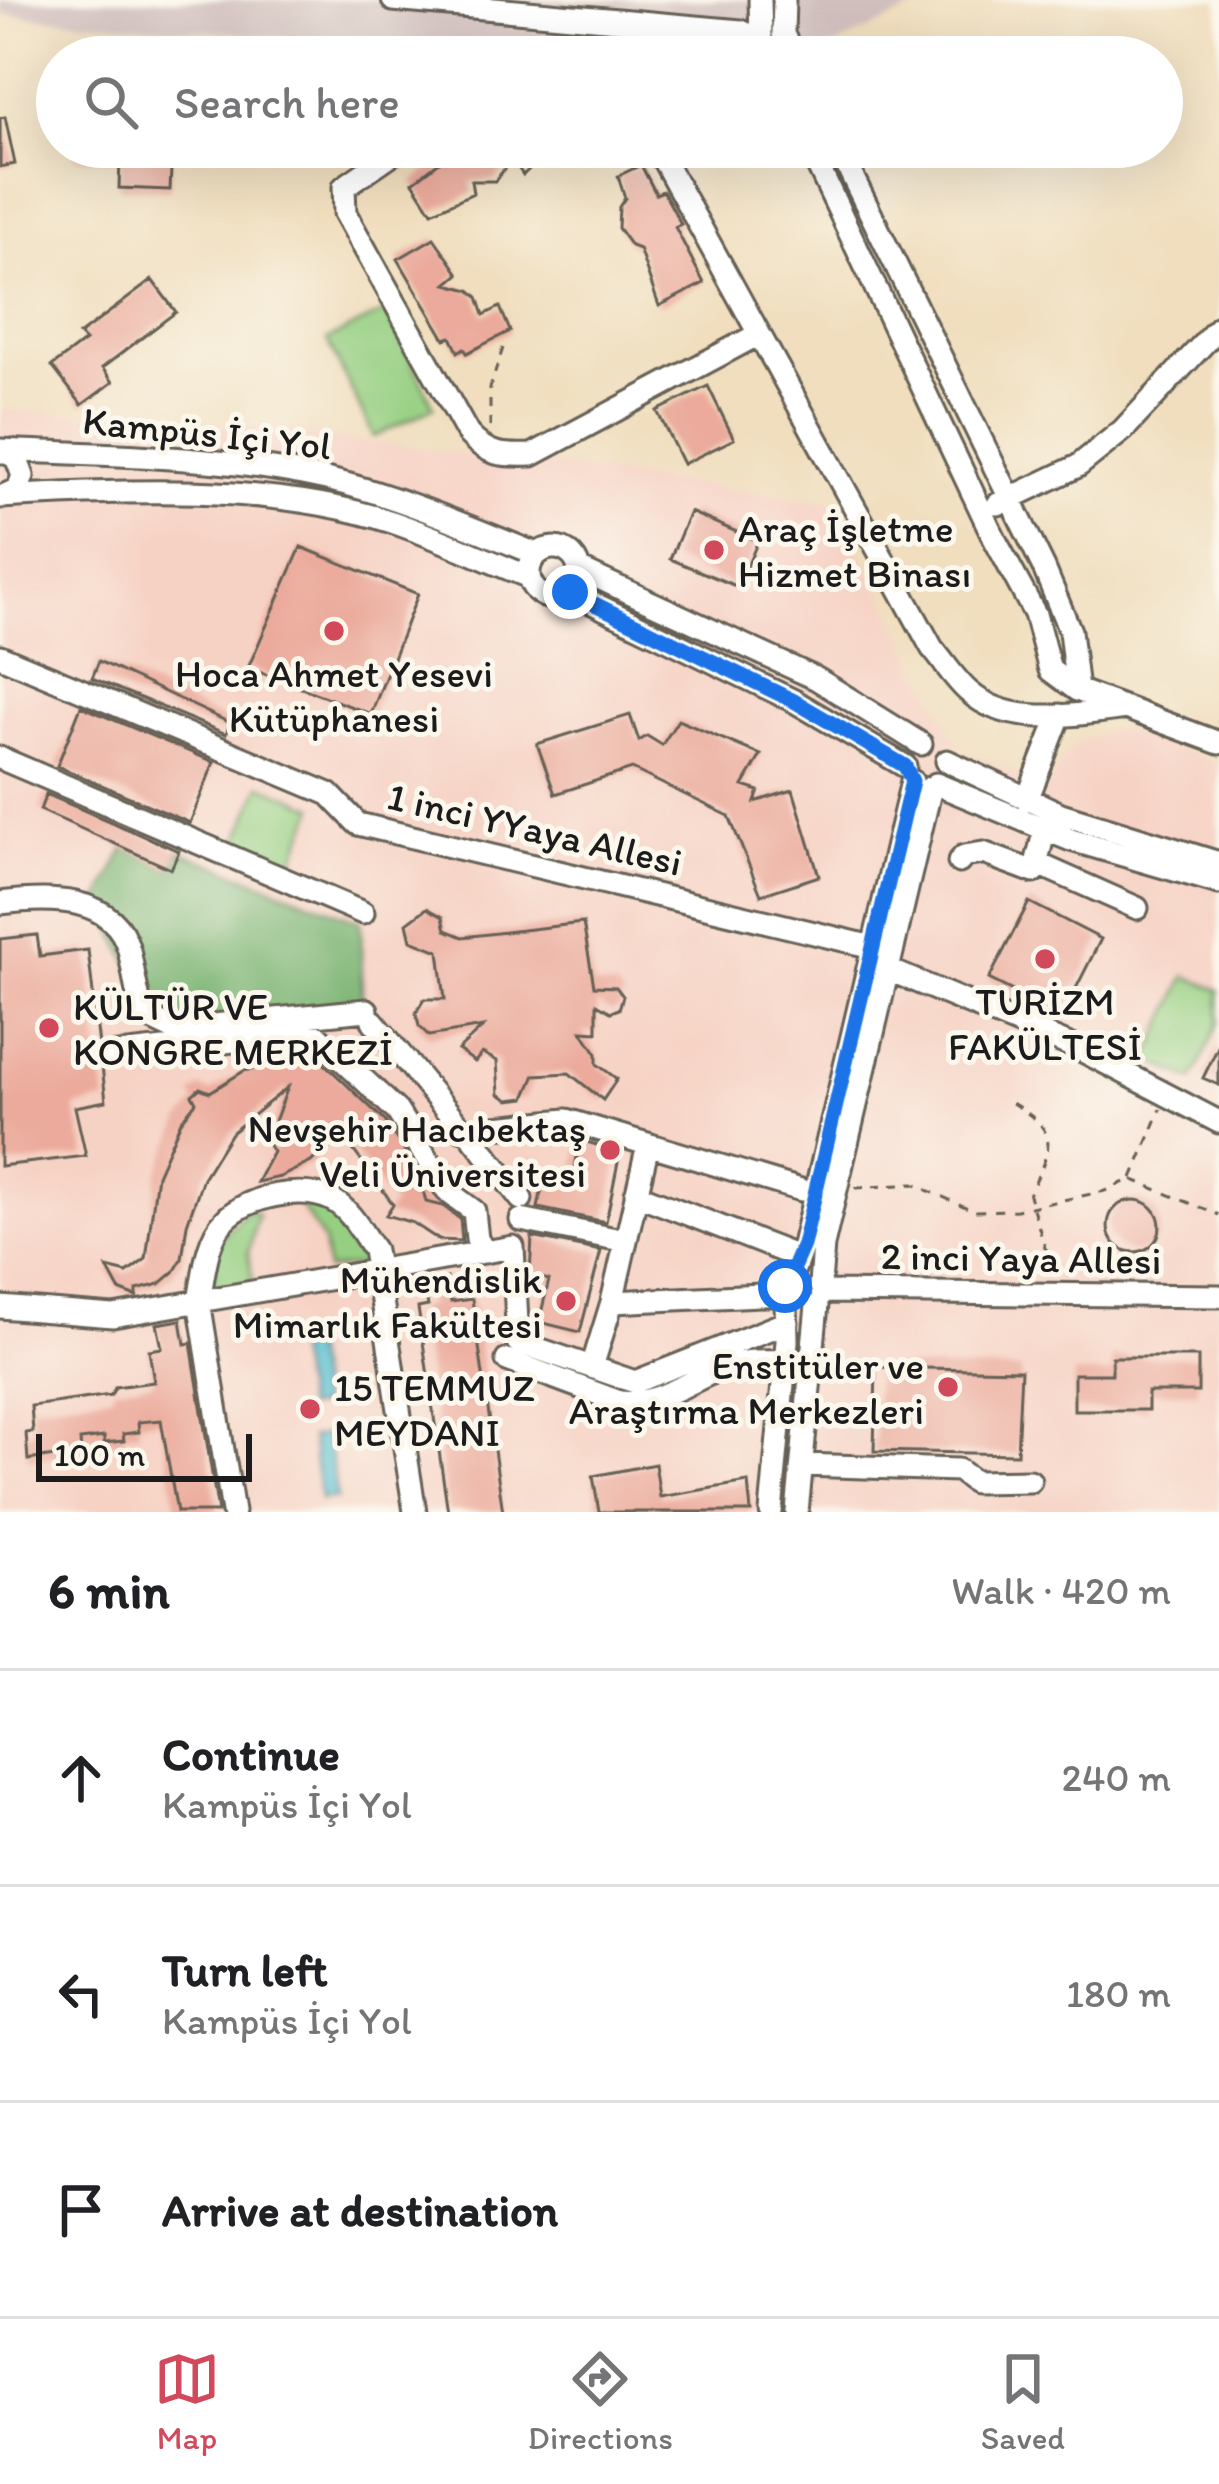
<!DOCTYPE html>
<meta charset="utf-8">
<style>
:root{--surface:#fff;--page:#f2f2f2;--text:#202124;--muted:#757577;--line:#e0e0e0;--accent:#d1495b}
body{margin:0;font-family:Itim,sans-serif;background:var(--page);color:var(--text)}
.scale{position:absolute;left:36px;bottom:30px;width:216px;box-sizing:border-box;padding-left:12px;border:6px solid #1c1c1c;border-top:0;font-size:33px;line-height:42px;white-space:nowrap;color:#1c1c1c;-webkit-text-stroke:9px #fbf7ec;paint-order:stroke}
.stop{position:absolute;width:36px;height:36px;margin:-27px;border:9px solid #1a73e8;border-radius:50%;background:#fff}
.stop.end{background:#1a73e8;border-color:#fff;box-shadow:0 3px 12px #0008}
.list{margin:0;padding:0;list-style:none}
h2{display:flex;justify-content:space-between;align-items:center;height:156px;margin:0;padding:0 48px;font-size:51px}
h2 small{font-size:39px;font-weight:400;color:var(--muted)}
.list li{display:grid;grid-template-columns:78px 1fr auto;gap:36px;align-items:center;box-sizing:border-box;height:216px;padding:0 48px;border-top:3px solid var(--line)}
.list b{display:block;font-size:45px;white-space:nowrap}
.list p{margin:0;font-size:39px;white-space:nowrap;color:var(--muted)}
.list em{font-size:39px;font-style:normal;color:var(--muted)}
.icon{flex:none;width:66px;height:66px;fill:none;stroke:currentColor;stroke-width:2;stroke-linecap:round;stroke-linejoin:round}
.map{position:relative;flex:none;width:1219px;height:1512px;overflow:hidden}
.search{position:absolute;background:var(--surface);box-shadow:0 12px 48px #0002;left:36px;right:36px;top:36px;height:132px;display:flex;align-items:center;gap:30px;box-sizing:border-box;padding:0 42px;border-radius:66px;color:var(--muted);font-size:45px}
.sheet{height:804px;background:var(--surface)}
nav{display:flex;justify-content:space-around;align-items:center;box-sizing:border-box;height:168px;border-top:3px solid var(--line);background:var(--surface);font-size:33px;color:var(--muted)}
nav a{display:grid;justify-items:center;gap:6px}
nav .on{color:var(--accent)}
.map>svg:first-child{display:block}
</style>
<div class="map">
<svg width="1219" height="1512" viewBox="0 0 1219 1512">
<rect width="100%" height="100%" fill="#fbf7ec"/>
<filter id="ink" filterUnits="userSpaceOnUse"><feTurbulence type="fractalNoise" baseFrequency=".00833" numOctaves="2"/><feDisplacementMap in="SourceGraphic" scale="24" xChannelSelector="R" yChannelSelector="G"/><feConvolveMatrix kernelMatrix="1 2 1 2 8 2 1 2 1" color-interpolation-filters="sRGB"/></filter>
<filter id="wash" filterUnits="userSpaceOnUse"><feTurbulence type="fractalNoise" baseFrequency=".004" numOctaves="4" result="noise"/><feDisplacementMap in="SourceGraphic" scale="48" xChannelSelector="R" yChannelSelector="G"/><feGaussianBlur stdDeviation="2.7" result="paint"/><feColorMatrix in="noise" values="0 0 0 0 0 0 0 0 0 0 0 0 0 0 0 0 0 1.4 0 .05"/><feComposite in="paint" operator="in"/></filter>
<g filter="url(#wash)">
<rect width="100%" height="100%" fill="#f0debe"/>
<path fill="#f6d2c4" d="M 0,409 L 252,426 L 837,503 L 961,750 L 1048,787 L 1065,754 L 1080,740 L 1108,731 L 1127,728 L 1219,765 L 1219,1512 L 0,1512 Z"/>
<path fill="#d1bfbe" d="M 0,0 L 930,0 L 930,1 L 811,57 L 530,57 L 0,14 Z"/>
<path fill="#96cf82" stroke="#59764f" stroke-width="3" d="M 387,311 L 434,407 L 374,437 L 327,340 Z
M 261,785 L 315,807 L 289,871 L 235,849 Z
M 1186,976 L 1219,990 L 1219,1022 L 1193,1080 L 1148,1060 Z
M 309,1199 L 333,1206 L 373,1263 L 327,1270 L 323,1241 L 301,1206 Z
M 248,1210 L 258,1214 L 248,1254 L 253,1282 L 210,1296 L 218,1241 Z"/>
<path fill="#78b270" stroke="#4a6746" stroke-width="3" d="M 125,848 L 171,869 L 179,851 L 361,921 L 362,1006 L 176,1026 L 154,1014 L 99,901 Z"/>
<path fill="#52bccf" stroke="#376c76" stroke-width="3" d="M 311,1342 L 321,1406 L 305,1408 L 295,1345 Z
M 327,1434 L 337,1498 L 320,1500 L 311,1437 Z"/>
<g id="blocks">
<path fill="#ebaa9b" d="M 5,117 L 15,164 L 0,167 L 0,118 Z
M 76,147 L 172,147 L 170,190 L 119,188 L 120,160 L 75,158 Z
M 459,147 L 531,147 L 540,159 L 523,175 L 512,159 L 495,181 L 471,181 L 473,193 L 432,212 L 413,182 Z
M 641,165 L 656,194 L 663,191 L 681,224 L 675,227 L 704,283 L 659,306 L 639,249 L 631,246 L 618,228 L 619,207 L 625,198 L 618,176 Z
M 434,238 L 459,274 L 447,284 L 470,290 L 478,297 L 484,315 L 500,307 L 510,331 L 467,353 L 464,348 L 458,352 L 451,337 L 445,339 L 398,259 Z
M 152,280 L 176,312 L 102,368 L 113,382 L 82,405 L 52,366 L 85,341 L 79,335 Z
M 708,386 L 734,439 L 683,464 L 657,411 Z
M 690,512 L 758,541 L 738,587 L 670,559 Z
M 301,547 L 418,594 L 371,714 L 248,668 Z
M 99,661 L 230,723 L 226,734 L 92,678 Z
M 81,706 L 214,762 L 190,823 L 57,766 Z
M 630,715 L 639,741 L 647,736 L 662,745 L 678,720 L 761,755 L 743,786 L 759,791 L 755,802 L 793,790 L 819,876 L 761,895 L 729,816 L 632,769 L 555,794 L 537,744 Z
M 46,794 L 179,851 L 171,869 L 40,810 Z
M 1029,902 L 1101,939 L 1062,1016 L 989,979 Z
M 427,908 L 443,917 L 446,930 L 463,937 L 583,923 L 594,986 L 616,987 L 623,996 L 619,1009 L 611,1012 L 597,1004 L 597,1032 L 582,1031 L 597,1054 L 597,1064 L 617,1079 L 603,1100 L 569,1073 L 535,1075 L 525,1098 L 509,1100 L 499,1094 L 497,1061 L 482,1053 L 475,1062 L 458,1050 L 483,1027 L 429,1036 L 419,1026 L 416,1013 L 424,999 L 445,999 L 439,951 L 411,940 L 407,923 Z
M 37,935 L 40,956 L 88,950 L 99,1046 L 96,1058 L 102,1066 L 106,1101 L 75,1107 L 86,1156 L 0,1166 L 0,939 Z
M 1219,1045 L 1219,1085 L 1203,1078 Z
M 287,1050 L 313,1053 L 385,1121 L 419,1174 L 426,1202 L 443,1206 L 460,1219 L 462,1241 L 439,1240 L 413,1223 L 386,1215 L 393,1204 L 343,1136 L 329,1126 L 320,1153 L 311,1162 L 280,1177 L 257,1182 L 273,1152 L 267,1142 L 288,1087 L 231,1133 L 203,1178 L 187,1224 L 182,1259 L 174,1272 L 160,1284 L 137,1290 L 137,1297 L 119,1290 L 107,1268 L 127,1273 L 146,1259 L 157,1175 L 181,1121 L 196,1102 L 192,1095 L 200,1088 L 210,1092 L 244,1071 L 274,1064 L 259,1053 Z
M 580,1140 L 620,1152 L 606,1222 L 538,1208 L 545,1174 L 573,1179 Z
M1108 1226a26 26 0 1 1 52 0a26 26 0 1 1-52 0Z
M 532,1237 L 601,1251 L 580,1332 L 539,1322 L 549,1280 L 530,1275 Z
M 447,1278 L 451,1302 L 472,1299 L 503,1512 L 448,1512 L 418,1308 L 428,1306 L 424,1282 Z
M 181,1320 L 185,1344 L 191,1343 L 218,1512 L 177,1512 L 161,1420 L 138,1422 L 139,1432 L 123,1434 L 124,1441 L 104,1443 L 104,1437 L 80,1440 L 81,1452 L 28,1460 L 26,1433 L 33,1432 L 31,1406 L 111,1395 L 115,1387 L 154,1382 L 149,1350 L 162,1348 L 157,1324 Z
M 1112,1357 L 1198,1357 L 1198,1392 L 1148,1392 L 1148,1410 L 1074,1410 L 1074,1374 L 1112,1374 Z
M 876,1367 L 1021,1370 L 1017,1454 L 874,1451 Z
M 655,1464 L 660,1497 L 748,1482 L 751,1512 L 599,1512 L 593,1476 Z"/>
</g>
</g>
<g filter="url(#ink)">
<use href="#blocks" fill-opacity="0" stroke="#666055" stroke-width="3"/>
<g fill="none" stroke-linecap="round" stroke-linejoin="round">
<g stroke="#666055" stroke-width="27">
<path id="minor" d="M 393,0 L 741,31 L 761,41 L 768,57
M 760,0 L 761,41
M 784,0 L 783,34 L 794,57
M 402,147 L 344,187 L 345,213 L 468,434 C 488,456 503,456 532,455 L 759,334
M 650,147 L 659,152 L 932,648 C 944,662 955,680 969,692 C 1011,729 1076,714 1126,708
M 809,147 L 994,538 L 1035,614 L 1050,670 L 1077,690 L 1219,743
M 838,147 L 1044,568 L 1070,631 L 1077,690
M 0,450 C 99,455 205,455 302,474 C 384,489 460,524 537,554
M 0,497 C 124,490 273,483 392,522 C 439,538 484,559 529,577
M 1,497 L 18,489 L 23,476 L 16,457 L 1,451
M 998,504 L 1078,466 L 1123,430 L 1219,327
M529 573a25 25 0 1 1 50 0a25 25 0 1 1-50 0Z
M 579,569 L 817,679 L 921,744
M 570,592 L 794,701 L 905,766
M 0,656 L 329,794 L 358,824 L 873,947
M 0,758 L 363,913
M 947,761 L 1061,814 L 1219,863
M 936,784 L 1071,840 L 1219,883
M 1027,800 L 1060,715
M 959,862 L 964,856 L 983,853 L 1034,872 L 1045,829
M 1036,863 L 1137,908
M 0,903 C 47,897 114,894 129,950 C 134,972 136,994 143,1015 L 172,1029 L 367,1010
M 889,970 L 1079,1049 L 1219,1122
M 373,1021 L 463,1130 L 567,1120 L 801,1190
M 111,1055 L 313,1032 L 397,1111 L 447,1191 L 474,1211 L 477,1239 L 485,1252
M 467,1130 L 521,1199
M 636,1194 L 798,1257
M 521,1220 L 626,1241
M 790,1280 L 803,1245 L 912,781
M 820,1285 L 823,1245 L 931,787
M 822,1292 L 1219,1296
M 612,1302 L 784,1294
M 0,1307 L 113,1316 L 513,1247 L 518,1342 L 635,1382 L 787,1322
M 507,1360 L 620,1402 C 660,1406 691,1379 728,1366 C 747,1359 766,1361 785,1361
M 592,1367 L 612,1302 L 648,1144
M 802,1465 L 958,1470 L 974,1482 L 1030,1481
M 233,1512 L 199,1301 C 204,1275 206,1239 225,1220 C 247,1196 302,1185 332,1200 C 350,1209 363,1234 374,1250 L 415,1512
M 771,1512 L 787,1341 L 786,1301
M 797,1512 L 817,1305"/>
</g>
<path stroke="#666055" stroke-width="3" stroke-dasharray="9 9" stroke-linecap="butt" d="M 490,427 L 490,388 L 505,342
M 1012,1103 C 1063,1134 1051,1146 1029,1195 L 1045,1248 L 1070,1277
M 1132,1178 L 1161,1109
M 855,1188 L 913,1184 L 975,1211 L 1017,1210 L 1105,1191 L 1131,1179 L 1219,1215"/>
<use href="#minor" stroke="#fff" stroke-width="21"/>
</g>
</g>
<g fill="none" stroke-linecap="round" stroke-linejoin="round" filter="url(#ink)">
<path stroke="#1a73e8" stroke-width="15" d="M 570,592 L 794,701 L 905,766 L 912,781 L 803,1245 L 785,1286"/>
</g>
<g fill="#d1495b" stroke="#fbf7ec" stroke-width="4.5">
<circle cx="714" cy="550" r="12"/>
<circle cx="334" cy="631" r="12"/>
<circle cx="1045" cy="959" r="12"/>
<circle cx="49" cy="1028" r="12"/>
<circle cx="610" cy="1150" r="12"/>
<circle cx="566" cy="1301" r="12"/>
<circle cx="948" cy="1387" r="12"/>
<circle cx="310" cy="1409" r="12"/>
</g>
<g text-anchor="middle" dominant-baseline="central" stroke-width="10" stroke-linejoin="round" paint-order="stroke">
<g font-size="39" fill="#1c1c1c" stroke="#fbf7ec">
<text transform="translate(207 433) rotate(6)">Kampüs İçi Yol</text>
<text transform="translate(535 829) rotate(13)">1 inci YYaya Allesi</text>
<text transform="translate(1021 1258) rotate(1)">2 inci Yaya Allesi</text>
</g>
<g font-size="39" fill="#1c1c1c" stroke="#fbf7ec" text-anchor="start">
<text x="738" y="528">Araç İşletme<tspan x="738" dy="45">Hizmet Binası</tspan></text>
<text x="334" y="673" text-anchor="middle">Hoca Ahmet Yesevi<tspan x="334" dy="45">Kütüphanesi</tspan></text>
<text x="1045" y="1001" text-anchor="middle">TURİZM<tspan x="1045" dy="45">FAKÜLTESİ</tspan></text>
<text x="73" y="1006">KÜLTÜR VE<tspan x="73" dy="45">KONGRE MERKEZİ</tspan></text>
<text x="586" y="1128" text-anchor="end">Nevşehir Hacıbektaş<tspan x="586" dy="45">Veli Üniversitesi</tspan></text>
<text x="542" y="1279" text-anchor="end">Mühendislik<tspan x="542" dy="45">Mimarlık Fakültesi</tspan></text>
<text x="924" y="1365" text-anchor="end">Enstitüler ve<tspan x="924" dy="45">Araştırma Merkezleri</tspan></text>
<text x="334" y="1387">15 TEMMUZ<tspan x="334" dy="45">MEYDANI</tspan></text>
</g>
</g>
</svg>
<div class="scale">100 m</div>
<div class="stop" style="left:785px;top:1286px"></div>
<div class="stop end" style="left:570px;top:592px"></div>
<div class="search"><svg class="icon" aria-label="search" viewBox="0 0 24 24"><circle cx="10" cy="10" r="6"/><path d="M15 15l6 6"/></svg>Search here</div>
</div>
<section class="sheet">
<h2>6 min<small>Walk · 420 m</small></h2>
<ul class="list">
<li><svg class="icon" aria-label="ahead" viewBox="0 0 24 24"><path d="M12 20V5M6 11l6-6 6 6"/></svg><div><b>Continue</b><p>Kampüs İçi Yol</p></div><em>240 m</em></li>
<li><svg class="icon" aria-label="left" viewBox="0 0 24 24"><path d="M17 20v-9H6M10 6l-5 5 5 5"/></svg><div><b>Turn left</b><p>Kampüs İçi Yol</p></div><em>180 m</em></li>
<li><svg class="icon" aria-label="arrive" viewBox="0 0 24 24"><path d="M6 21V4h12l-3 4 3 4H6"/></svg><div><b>Arrive at destination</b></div></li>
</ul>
</section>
<nav>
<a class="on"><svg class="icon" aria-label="map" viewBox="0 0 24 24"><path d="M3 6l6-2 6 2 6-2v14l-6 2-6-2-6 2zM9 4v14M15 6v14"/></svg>Map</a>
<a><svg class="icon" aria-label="directions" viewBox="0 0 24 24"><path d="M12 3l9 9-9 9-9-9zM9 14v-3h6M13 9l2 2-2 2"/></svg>Directions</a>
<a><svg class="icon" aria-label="saved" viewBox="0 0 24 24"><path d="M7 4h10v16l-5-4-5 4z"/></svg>Saved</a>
</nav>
